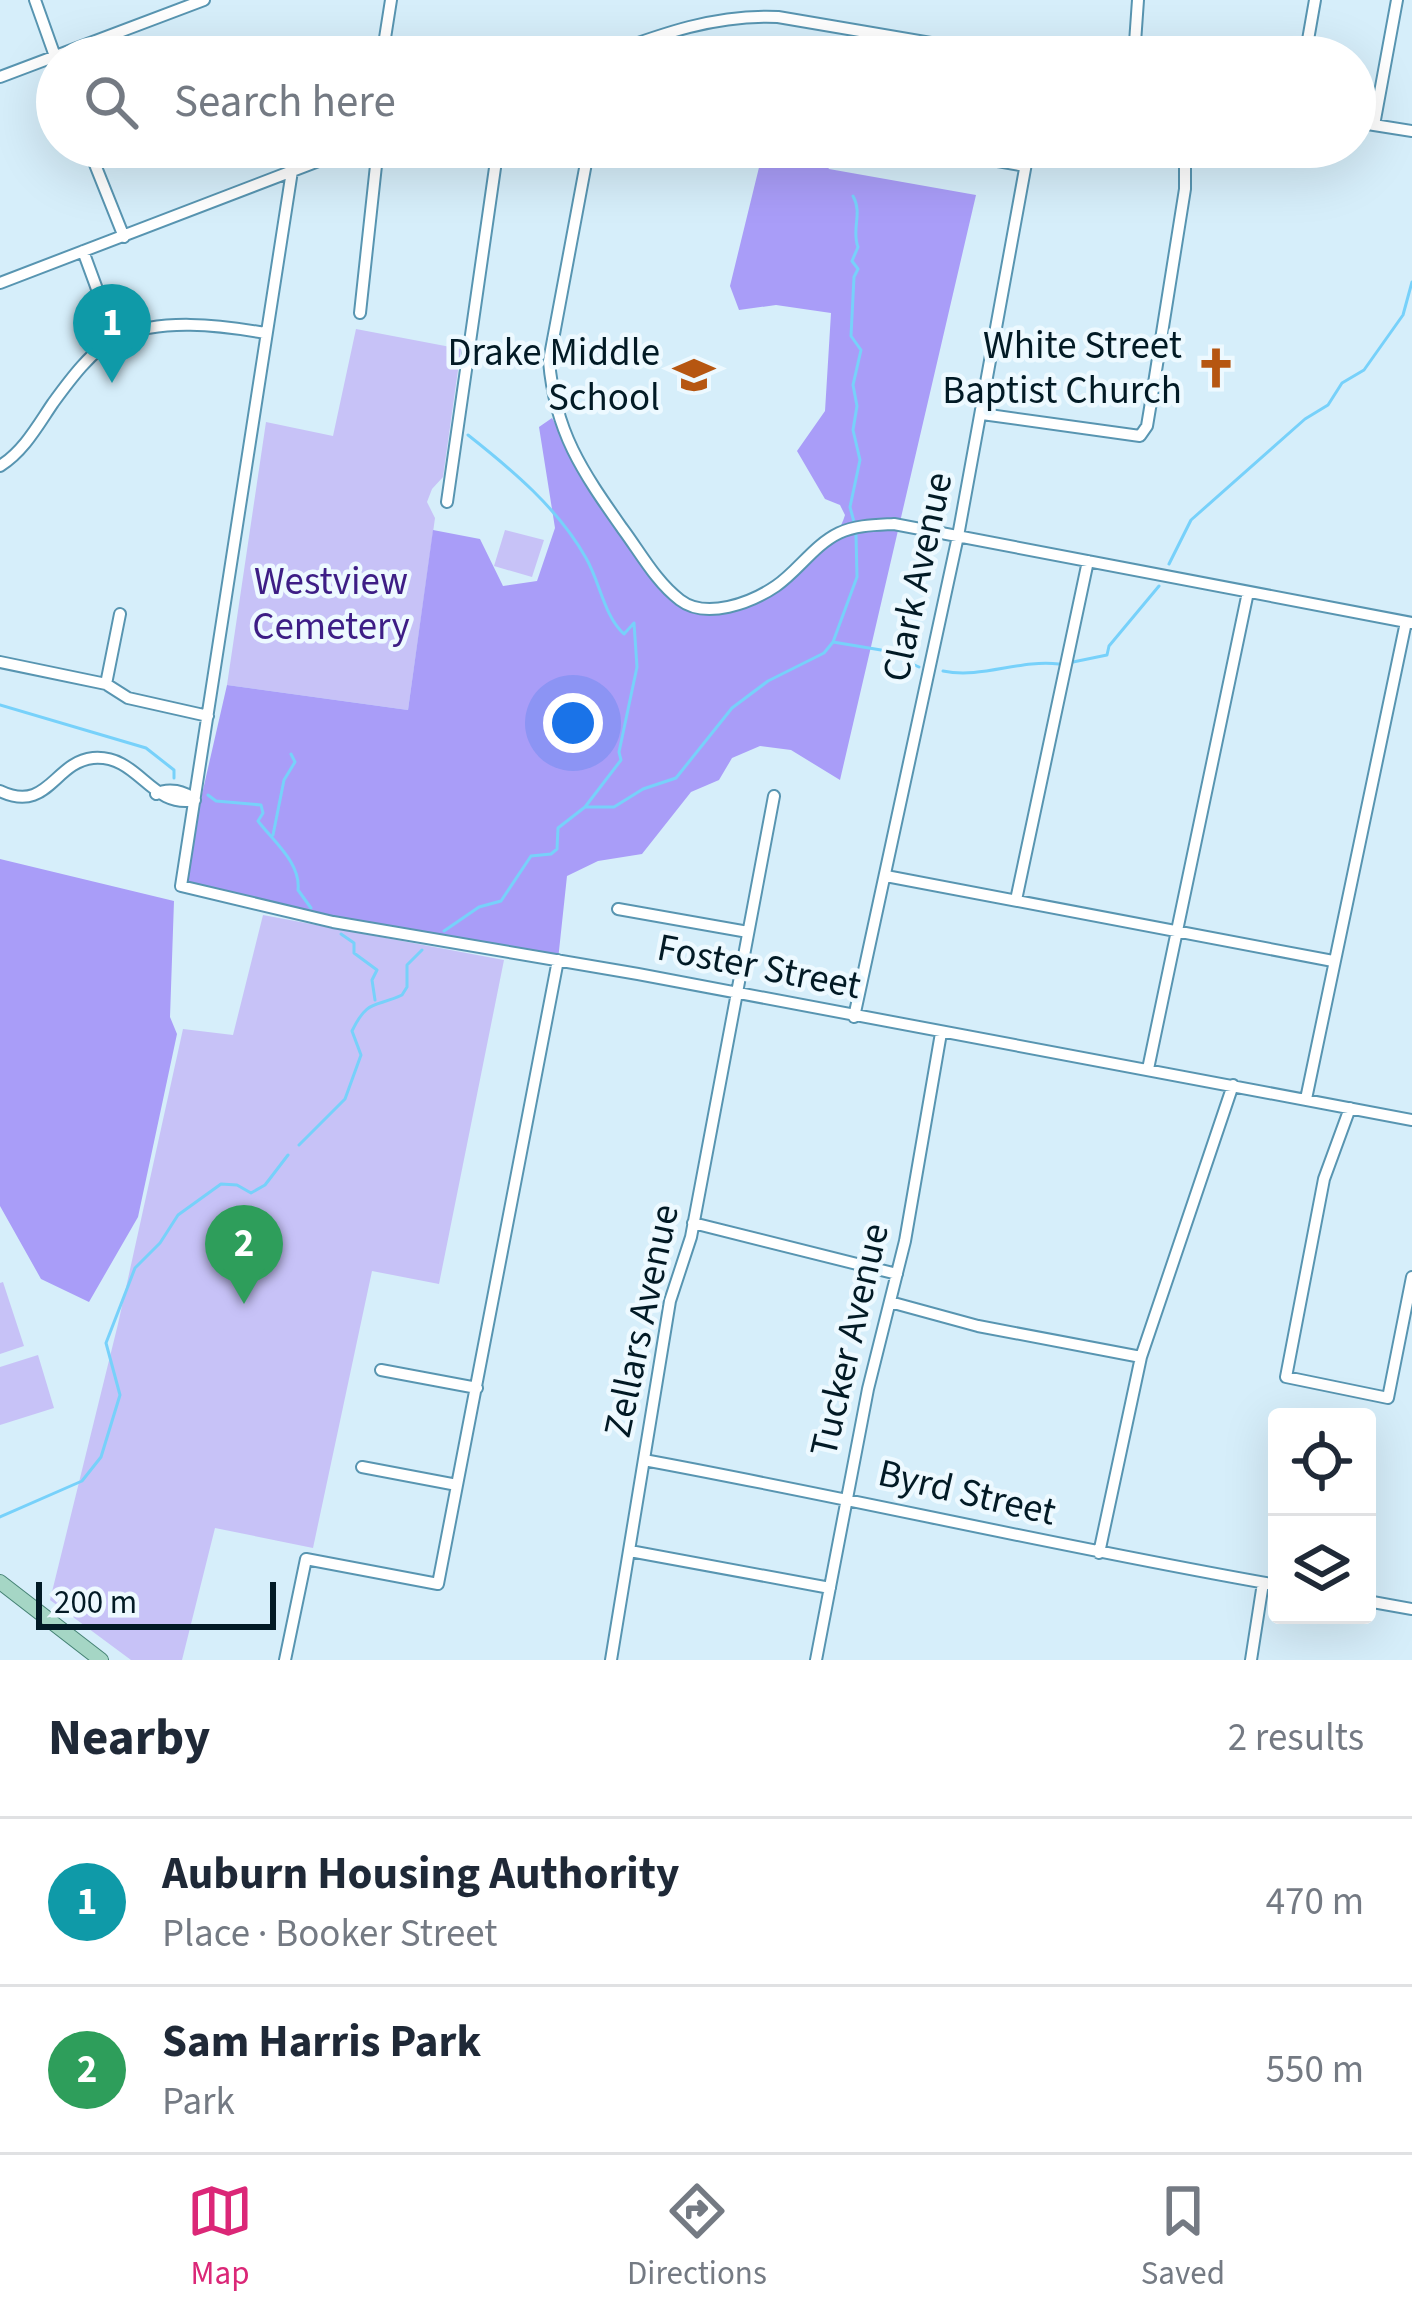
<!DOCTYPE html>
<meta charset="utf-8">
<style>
:root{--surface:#fff;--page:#f2f2f3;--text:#1f2937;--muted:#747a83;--line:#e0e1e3;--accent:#db2777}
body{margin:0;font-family:"Source Sans 3",sans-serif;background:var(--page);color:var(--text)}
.controls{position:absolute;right:36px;bottom:36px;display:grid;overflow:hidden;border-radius:12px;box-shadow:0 12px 48px #0002}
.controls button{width:108px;height:108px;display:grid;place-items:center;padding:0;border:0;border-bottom:3px solid var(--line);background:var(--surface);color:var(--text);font:60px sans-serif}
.scale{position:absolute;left:36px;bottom:30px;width:240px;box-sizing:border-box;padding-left:12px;border:6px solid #021a25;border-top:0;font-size:33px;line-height:42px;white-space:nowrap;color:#021a25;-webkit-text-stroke:9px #edf9ff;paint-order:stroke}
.you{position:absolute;left:573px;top:723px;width:42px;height:42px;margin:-30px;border:9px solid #fff;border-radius:50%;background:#1a73e8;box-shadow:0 0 0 18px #1a73e833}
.badge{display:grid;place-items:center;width:78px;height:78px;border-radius:50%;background:var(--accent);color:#fff;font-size:39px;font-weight:700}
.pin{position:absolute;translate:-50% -99px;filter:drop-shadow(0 3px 6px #0008)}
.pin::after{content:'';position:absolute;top:63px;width:42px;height:36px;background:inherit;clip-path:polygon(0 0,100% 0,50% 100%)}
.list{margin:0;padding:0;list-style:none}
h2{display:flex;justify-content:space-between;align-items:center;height:156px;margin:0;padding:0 48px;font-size:51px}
h2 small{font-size:39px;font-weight:400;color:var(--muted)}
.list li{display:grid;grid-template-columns:78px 1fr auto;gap:36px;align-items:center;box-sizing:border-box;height:168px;padding:0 48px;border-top:3px solid var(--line)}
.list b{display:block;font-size:45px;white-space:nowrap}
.list p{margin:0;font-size:39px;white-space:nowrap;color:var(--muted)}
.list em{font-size:39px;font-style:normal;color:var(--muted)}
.icon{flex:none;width:66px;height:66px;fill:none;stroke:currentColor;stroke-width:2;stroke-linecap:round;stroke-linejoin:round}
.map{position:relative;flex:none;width:1412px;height:1660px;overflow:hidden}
.search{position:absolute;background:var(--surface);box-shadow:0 12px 48px #0002;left:36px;right:36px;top:36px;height:132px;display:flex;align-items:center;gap:30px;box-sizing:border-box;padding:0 42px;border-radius:66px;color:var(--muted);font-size:45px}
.sheet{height:492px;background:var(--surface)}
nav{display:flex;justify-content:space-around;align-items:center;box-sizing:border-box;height:168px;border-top:3px solid var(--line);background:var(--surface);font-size:33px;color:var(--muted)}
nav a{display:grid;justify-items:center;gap:6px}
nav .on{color:var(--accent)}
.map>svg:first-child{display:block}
</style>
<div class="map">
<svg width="1412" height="1660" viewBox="0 0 1412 1660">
<rect width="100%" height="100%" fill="#d6eefa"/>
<path fill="#c7c2f7" d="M 356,329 L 461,349 L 443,477 L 432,489 L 427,502 L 435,518 L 408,710 L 227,685 L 266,422 L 333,436 Z
M 505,530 L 544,540 L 532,577 L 494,566 Z
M 263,915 L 504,960 L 439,1284 L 372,1271 L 313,1548 L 215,1528 L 182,1660 L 131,1660 L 50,1600 L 118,1324 L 183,1029 L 233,1035 Z
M 3,1282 L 24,1346 L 0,1354 L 0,1283 Z
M 38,1355 L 54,1408 L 0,1425 L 0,1367 Z"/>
<path fill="#a99df8" d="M 764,147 L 797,147 L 795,156 L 799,163 L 822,158 L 829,169 L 976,195 L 840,780 L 791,750 L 760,746 L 732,758 L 719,780 L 691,792 L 642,854 L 598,861 L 567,876 L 558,960 L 181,886 L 227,685 L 408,710 L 433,530 L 480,539 L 503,586 L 537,581 L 555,528 L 539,427 L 552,418 C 569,448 664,594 688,604 C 713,616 762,598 783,580 C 805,562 837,544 845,515 L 840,505 L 825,499 L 797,451 L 825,411 L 831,313 L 776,305 L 739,310 L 730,286 Z
M 0,859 L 174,901 L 170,1017 L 177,1034 L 138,1217 L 89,1302 L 41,1279 L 0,1206 Z"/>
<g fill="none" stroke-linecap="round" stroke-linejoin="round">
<path stroke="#77d1fa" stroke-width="3" d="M 853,196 C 863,214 851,229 858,247 L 852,261 L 858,269 L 854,277 L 851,336 L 861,350 L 853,385 L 857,406 L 853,430 L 860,460 L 850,507 L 854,522
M 1169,564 L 1191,520 L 1305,419 L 1328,405 L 1342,383 L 1364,370 L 1403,315 L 1412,282
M 833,642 L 857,577 L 856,535
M 1073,662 L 1107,655 L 1109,646 L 1159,586
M 943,671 C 982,679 1020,659 1059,664
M 0,705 L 146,748 L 174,770 L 174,778
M 208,795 L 216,801 L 261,805 L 263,813 L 258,821 C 274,842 301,863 298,890 L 311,908
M 587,807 L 614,807 L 643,789 L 676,778 L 732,708 L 768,681 L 824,653 L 833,642 L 881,650 L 919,667
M 273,835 L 284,780 L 295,762 L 291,754
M 444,931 L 479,907 L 501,901 L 531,856 L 551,854 L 557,849 L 558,828 L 585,807 L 621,760 L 619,752 L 637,667 L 634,623 L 624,634 C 604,616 600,582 586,558 C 558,508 511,469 468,435
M 341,934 L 354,943 L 354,953 L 377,970 L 372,980 L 375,1000
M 299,1145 L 345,1099 L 361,1055 L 352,1031 C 368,998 375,1008 402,995 L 407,987 L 407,965 L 422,950
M 0,1517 L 82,1481 L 101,1457 L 120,1395 L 106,1343 L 135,1268 L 160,1243 L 178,1215 L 221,1184 L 237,1185 L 251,1193 L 265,1185 L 288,1155"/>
<g stroke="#5895b1" stroke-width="14">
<path id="minor" d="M 35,0 L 56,59
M 382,57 L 391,0
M 599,57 C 659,35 714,14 778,17 L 1013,57
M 1134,57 L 1138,0
M 1305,57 L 1315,0
M 0,77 L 204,0
M 1355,122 L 1412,131
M 1374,125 L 1397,0
M 88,147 L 124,237
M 589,147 L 549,361 C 555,432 582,471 622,528 C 640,552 656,582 680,600 C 706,620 751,603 776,586 C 798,571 814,545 839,533 C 856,525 876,525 894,524 L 1412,623
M 918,147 L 1025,166
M 292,171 L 181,886 L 333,922 L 638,974 L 1412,1120
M 83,251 L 115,338
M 0,283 L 355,147
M 360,313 L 378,147
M 982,414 L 1140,436 L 1147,426 L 1151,402 L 1185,189 L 1185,147
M 0,466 C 24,451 38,425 53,403 C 69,381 93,348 118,337 C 161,318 219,325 265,333
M 447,502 L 498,147
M 0,662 L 106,684 L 128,698 L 208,716
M 106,684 L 120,614
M 0,791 C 48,814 54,762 93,758 C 139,754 150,809 195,800
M 156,794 C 169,787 184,791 195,800
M 886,876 L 1333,961
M 1016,900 L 1088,561
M 618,909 L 748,932
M 854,1017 L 958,536 L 1029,147
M 1148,1069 L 1248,592
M 1306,1099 L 1406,622
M 1350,1108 L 1324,1179 L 1286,1377 L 1388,1398 L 1412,1277
M 693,1223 L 897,1274
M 890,1302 L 978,1326 L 1141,1357
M 381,1370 L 477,1388
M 644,1460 C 855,1499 1065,1548 1277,1585
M 362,1467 L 457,1485
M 630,1551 L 830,1588
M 1099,1553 L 1141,1357 L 1233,1085
M 1367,1601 L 1412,1609
M 285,1660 L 306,1559 L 438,1584 L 558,960
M 611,1660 L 670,1301 L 691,1237 L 774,796
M 816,1660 L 868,1389 L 905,1241 L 941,1033
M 1251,1660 L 1263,1583"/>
</g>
<g stroke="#458274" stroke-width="16">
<path id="major" d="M 0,1582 L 101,1660"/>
</g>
<use href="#minor" stroke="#fff" stroke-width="10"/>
<use href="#major" stroke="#a5d6c5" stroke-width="14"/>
</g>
<defs>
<g id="church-bare" transform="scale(3.24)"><path d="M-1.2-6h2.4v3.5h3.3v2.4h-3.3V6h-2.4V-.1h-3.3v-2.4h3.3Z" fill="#b65611" stroke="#edf9ff" stroke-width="2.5" paint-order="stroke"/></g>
<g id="school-bare" transform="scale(3.24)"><path d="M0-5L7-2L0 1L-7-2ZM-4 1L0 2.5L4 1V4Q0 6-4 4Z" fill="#b65611" stroke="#edf9ff" stroke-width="2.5" paint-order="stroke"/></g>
</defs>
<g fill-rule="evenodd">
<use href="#church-bare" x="1216" y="368"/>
<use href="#school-bare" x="694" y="375"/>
</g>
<g text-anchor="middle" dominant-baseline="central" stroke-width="9" stroke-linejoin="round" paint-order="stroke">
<g font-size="39" fill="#021a25" stroke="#edf9ff" text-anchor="end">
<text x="1182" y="346">White Street<tspan x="1182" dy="45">Baptist Church</tspan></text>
<text x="660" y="353">Drake Middle<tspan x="660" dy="45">School</tspan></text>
</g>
<g font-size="39" fill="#021a25" stroke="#edf9ff">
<text transform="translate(918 577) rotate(-78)">Clark Avenue</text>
<text transform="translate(759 967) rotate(11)">Foster Street</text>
<text transform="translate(642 1321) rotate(-78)">Zellars Avenue</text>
<text transform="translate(850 1340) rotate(-77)">Tucker Avenue</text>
<text transform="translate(967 1493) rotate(13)">Byrd Street</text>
</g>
<g font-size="39" fill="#3d1d85" stroke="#edf9ff">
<text x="331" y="582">Westview<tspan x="331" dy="45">Cemetery</tspan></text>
</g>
</g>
</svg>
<div class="controls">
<button><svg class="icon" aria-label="locate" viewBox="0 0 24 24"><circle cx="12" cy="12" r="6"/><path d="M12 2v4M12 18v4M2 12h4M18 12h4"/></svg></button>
<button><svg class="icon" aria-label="layers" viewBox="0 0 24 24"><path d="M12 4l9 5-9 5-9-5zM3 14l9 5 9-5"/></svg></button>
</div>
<div class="scale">200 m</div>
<div class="you"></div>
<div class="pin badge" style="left:112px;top:383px;background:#0f9aa8">1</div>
<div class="pin badge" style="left:244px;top:1304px;background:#2e9e5b">2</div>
<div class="search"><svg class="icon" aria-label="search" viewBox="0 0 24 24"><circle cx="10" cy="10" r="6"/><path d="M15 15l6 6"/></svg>Search here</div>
</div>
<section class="sheet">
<h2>Nearby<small>2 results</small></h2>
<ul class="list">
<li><span class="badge" style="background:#0f9aa8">1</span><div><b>Auburn Housing Authority</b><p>Place · Booker Street</p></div><em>470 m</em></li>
<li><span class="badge" style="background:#2e9e5b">2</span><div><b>Sam Harris Park</b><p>Park</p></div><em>550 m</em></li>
</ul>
</section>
<nav>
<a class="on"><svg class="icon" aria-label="map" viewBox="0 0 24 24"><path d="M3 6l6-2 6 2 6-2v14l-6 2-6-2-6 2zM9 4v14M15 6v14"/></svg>Map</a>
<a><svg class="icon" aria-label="directions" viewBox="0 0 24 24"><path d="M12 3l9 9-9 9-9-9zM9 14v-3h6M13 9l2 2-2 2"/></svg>Directions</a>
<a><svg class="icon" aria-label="saved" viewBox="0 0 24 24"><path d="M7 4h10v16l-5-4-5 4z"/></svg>Saved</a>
</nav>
